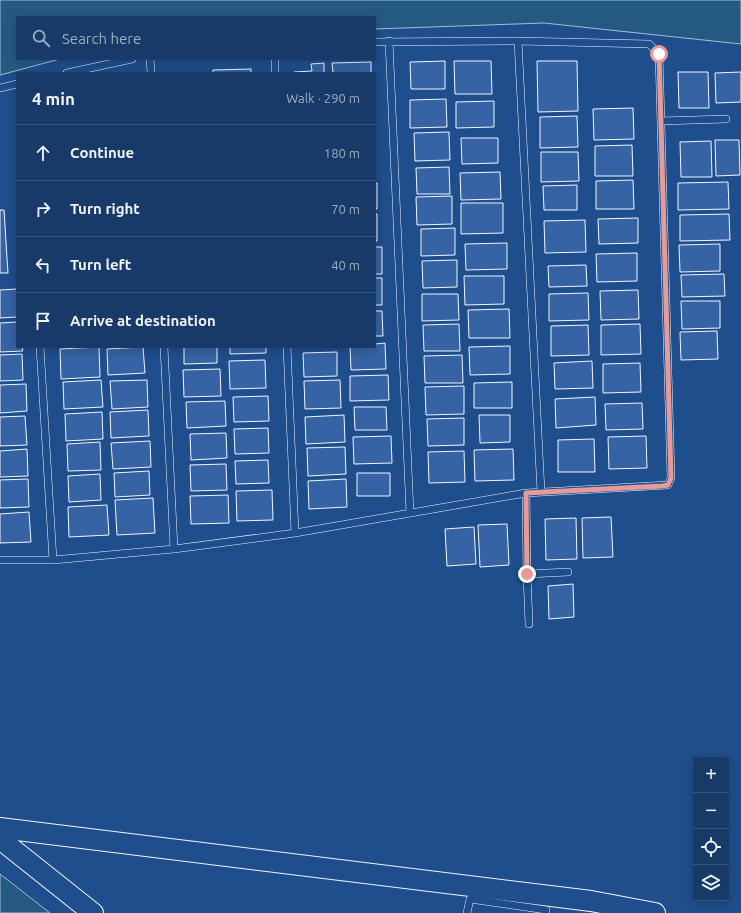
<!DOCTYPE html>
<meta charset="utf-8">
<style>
:root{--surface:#173a69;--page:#20416f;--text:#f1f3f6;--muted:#9eadc0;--line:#36547d}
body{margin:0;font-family:Ubuntu,sans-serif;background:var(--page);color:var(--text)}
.controls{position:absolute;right:12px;bottom:12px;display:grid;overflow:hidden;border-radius:0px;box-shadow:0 2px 10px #0003}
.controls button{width:36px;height:36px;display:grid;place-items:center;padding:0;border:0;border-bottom:1px solid var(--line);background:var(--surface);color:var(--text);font:20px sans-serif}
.stop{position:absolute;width:12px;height:12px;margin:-9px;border:3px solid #e69b98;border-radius:50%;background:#fff}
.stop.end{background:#e69b98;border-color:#fff;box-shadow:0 1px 4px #0008}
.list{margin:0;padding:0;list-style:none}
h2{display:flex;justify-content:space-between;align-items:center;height:52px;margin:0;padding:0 16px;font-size:17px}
h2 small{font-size:13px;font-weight:400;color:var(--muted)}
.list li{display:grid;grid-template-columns:26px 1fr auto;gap:12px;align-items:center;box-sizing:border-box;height:56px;padding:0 16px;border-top:1px solid var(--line)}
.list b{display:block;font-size:15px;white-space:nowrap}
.list em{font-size:13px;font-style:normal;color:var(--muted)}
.icon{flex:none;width:22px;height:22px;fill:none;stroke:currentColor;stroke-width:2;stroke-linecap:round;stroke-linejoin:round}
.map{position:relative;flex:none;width:741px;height:913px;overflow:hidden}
.search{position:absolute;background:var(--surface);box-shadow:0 2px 10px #0003;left:16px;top:16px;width:360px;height:44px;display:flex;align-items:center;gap:10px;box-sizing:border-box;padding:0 14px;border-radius:0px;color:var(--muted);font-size:15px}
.panel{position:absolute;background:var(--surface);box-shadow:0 2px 10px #0003;left:16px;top:72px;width:360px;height:276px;border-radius:0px}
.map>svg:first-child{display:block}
</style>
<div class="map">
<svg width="741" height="913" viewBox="0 0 741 913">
<rect width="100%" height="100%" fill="#1f4e8c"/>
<path fill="#245a82" stroke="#a8bbd7" d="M 0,0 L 741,0 L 741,44 L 544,23 L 375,29 L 375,17 L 17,17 L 17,59 L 60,59 L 0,75 Z
M 0,874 L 50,913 L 0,913 Z"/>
<path fill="#3563a3" stroke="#f2f6ff" d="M 445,61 L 445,89 L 411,89 L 410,62 Z
M 454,61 L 491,61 L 492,94 L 455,94 Z
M 537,61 L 577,61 L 578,111 L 538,112 Z
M 371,62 L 371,73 L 333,73 L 332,63 Z
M 324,63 L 324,73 L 295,73 L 294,72 L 312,71 L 311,64 Z
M 251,69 L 251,73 L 213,73 L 213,70 Z
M 678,72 L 708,72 L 709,108 L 679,108 Z
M 741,72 L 741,102 L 716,103 L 715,73 Z
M 446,99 L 447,127 L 410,128 L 410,100 Z
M 494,101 L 494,127 L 456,128 L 456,102 Z
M 633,108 L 634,139 L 594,140 L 593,109 Z
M 577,116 L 578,147 L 540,148 L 540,117 Z
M 449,132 L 450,160 L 415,161 L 414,133 Z
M 461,138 L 498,138 L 498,163 L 462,164 Z
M 715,140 L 739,140 L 740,175 L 716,176 Z
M 711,141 L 712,177 L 681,177 L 680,142 Z
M 632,145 L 633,176 L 595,176 L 595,146 Z
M 541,152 L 578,152 L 579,181 L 541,182 Z
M 449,167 L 450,194 L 417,194 L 416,168 Z
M 500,172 L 501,199 L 461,200 L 460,173 Z
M 633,180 L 634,209 L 596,209 L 596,181 Z
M 728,182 L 729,209 L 678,210 L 678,183 Z
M 375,183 L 377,183 L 377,209 L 375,209 Z
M 577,185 L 577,210 L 544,210 L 543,186 Z
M 452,196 L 452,224 L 417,225 L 416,197 Z
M 461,203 L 503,203 L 503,233 L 461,234 Z
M 0,210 L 4,210 L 8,273 L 0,273 Z
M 375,214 L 377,214 L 377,241 L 375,241 Z
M 729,214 L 730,240 L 680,241 L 680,215 Z
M 638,218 L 638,243 L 599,244 L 598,219 Z
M 585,220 L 586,252 L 545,253 L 544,221 Z
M 455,228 L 455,255 L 421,256 L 421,229 Z
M 507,243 L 507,269 L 466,270 L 465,244 Z
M 720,244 L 720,271 L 680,272 L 679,245 Z
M 375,247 L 382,247 L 382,274 L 375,274 Z
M 637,253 L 637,281 L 597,282 L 596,254 Z
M 457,260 L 457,287 L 423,288 L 422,261 Z
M 586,265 L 587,286 L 549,287 L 548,266 Z
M 724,274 L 725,296 L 682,297 L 681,275 Z
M 464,276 L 504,276 L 504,304 L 465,305 Z
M 375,278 L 382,278 L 382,305 L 375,305 Z
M 17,289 L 17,317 L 0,318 L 0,290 Z
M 638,290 L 639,319 L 601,320 L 600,291 Z
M 588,293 L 589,320 L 549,321 L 549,294 Z
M 422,294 L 458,294 L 459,320 L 422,321 Z
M 681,301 L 720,301 L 720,328 L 682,329 Z
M 509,309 L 510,338 L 469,338 L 468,310 Z
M 375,311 L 382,311 L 383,336 L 375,336 Z
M 17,322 L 17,347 L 22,347 L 23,351 L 0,352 L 0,323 Z
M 459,324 L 460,351 L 424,351 L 423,325 Z
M 640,324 L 641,354 L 601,355 L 601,325 Z
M 588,325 L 589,355 L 551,356 L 551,326 Z
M 717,331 L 718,359 L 681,360 L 680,332 Z
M 385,343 L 386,369 L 351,370 L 350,347 L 375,347 L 375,344 Z
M 510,346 L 510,374 L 470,375 L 469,347 Z
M 99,347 L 100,377 L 61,379 L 60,349 Z
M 143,347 L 145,373 L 108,375 L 107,349 Z
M 184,347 L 217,347 L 217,363 L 184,364 Z
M 230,347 L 266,347 L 266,353 L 230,354 Z
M 337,352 L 337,376 L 304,377 L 303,353 Z
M 22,354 L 23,380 L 0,381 L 0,355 Z
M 462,355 L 463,383 L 425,383 L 424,356 Z
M 265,360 L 266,388 L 230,389 L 229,361 Z
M 592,361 L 593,388 L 555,389 L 554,363 Z
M 640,363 L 641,392 L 603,393 L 603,364 Z
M 220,369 L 221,396 L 184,397 L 183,370 Z
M 388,375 L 389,400 L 350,401 L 350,376 Z
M 101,380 L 103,407 L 64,409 L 63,382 Z
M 147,380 L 148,407 L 112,409 L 110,381 Z
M 340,380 L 341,408 L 305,409 L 304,381 Z
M 512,382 L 512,408 L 474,408 L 474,383 Z
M 26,384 L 27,411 L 0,413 L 0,385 Z
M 464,386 L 464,414 L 426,415 L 425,387 Z
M 268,396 L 269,421 L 234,422 L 233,397 Z
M 595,397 L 596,425 L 556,428 L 555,399 Z
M 225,401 L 226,426 L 187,428 L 186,402 Z
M 642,403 L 643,429 L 606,430 L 605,404 Z
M 354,407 L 386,407 L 387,430 L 355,430 Z
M 148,410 L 149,436 L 111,438 L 110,412 Z
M 102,412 L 103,439 L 66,441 L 65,414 Z
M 344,415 L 345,442 L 306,444 L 305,417 Z
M 479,415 L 510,415 L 510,442 L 480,443 Z
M 25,416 L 27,445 L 0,446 L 0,417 Z
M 464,418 L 464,445 L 428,446 L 427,419 Z
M 268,428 L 269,453 L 235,454 L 234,429 Z
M 226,433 L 227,458 L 191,460 L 190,434 Z
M 391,436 L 392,463 L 354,464 L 353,437 Z
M 646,436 L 647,468 L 609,469 L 608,437 Z
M 594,439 L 595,472 L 558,472 L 558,440 Z
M 150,441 L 151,467 L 113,469 L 111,443 Z
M 100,442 L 101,470 L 68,471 L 67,444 Z
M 345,447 L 346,474 L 308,476 L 307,448 Z
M 27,449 L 28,476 L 0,477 L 0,451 Z
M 513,449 L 514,480 L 475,481 L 474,450 Z
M 464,451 L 465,482 L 429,483 L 428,452 Z
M 268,460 L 269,483 L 236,484 L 235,461 Z
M 226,464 L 227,490 L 191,491 L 190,465 Z
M 149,471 L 150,495 L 115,497 L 114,473 Z
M 357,473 L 390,473 L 390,496 L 357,496 Z
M 100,474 L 101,500 L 69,502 L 68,476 Z
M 28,479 L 29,507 L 0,508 L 0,480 Z
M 346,479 L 347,507 L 309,509 L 308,481 Z
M 272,490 L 273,520 L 237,521 L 236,491 Z
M 228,495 L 229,523 L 191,524 L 190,496 Z
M 153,498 L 155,533 L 117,535 L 115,500 Z
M 107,505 L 109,535 L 69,537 L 68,507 Z
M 29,512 L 31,542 L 0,543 L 0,514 Z
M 611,517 L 613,557 L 583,558 L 582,518 Z
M 576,518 L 577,559 L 546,560 L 545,519 Z
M 507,524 L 509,565 L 480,567 L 478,525 Z
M 474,527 L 476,564 L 447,566 L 445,529 Z
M 573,584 L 574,617 L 549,619 L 548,586 Z"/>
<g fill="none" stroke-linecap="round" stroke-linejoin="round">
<g stroke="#f2f6ff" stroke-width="8">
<path id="lane" d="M 389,41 L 410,513
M 518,41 L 541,492
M 150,59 L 151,73
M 275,59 L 275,73
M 67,73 L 132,59
M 0,88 L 17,84
M 661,121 L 726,119
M 40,347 L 53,560
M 164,347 L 174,549
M 287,347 L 295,533
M 526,493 L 527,574 L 529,624
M 0,560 L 53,560 L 174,549 L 295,533 L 526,493 L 668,485 L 671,478 L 659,54 L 649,44 L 518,41 L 375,42
M 527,574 L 568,572
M 467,913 L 470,899 L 546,910 L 546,913"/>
</g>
<g stroke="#f2f6ff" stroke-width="22">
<path id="secondary" d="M 0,828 L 591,901 L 655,913
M 0,839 L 93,913"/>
</g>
<use href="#lane" stroke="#1f4e8c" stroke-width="7"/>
<use href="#secondary" stroke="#1f4e8c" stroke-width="20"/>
</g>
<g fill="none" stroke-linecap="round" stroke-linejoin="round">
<path stroke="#e69b98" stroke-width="5" d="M 527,574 L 526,493 L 662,486 L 668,485 L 671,478 L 659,54"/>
</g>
</svg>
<div class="controls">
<button>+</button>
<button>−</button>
<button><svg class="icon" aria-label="locate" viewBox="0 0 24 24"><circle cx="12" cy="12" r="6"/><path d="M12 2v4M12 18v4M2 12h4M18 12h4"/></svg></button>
<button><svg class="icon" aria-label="layers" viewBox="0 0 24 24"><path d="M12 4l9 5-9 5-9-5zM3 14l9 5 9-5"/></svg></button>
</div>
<div class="stop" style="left:659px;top:54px"></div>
<div class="stop end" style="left:527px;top:574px"></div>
<div class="search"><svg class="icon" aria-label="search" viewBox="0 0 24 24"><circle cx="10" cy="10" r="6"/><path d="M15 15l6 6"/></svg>Search here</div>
<section class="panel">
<h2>4 min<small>Walk · 290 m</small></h2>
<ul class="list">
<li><svg class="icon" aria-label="ahead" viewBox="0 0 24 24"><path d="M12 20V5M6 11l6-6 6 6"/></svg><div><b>Continue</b></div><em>180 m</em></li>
<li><svg class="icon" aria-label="right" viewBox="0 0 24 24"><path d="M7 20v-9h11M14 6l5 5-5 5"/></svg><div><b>Turn right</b></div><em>70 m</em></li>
<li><svg class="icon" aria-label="left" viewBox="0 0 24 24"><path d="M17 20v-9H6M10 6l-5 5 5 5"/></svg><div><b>Turn left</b></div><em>40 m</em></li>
<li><svg class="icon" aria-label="arrive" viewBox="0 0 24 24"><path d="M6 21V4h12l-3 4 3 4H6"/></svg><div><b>Arrive at destination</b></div></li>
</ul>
</section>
</div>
